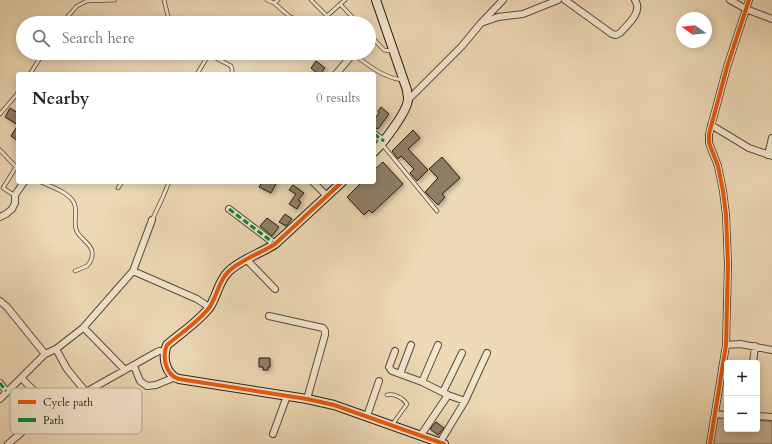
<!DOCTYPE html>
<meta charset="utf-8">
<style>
:root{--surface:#fff;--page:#f6f6f6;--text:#202124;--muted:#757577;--line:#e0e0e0}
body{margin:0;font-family:Cardo,serif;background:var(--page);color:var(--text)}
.controls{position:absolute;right:12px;bottom:12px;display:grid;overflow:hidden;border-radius:4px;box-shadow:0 2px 10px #0003}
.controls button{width:36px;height:36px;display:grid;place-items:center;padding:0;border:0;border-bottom:1px solid var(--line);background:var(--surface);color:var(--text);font:20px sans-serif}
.compass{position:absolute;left:676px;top:12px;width:36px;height:36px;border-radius:50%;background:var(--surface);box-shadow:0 2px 10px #0003;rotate:285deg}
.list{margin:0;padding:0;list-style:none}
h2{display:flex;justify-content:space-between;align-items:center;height:52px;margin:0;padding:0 16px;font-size:17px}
h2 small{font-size:13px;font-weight:400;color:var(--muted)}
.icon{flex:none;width:22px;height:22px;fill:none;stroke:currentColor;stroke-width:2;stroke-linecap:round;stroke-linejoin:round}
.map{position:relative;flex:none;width:772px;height:444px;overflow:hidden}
.search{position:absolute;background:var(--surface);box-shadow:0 2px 10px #0003;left:16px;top:16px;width:360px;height:44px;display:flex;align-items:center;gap:10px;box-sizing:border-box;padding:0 14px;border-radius:22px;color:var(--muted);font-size:15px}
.panel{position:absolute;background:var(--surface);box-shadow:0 2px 10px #0003;left:16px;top:72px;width:360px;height:112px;border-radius:4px}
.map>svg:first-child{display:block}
</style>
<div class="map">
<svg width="772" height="444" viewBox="0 0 772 444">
<defs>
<filter id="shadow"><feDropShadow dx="2" dy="2" stdDeviation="2" flood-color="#0004"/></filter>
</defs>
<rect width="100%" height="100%" fill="#edd9b5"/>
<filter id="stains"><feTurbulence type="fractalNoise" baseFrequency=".005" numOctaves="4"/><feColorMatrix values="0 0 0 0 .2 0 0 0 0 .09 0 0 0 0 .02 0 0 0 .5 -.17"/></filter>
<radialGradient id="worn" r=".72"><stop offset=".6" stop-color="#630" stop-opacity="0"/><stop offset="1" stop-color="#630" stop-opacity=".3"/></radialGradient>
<path fill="#ccb999" stroke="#7a6a55" d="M 718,417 L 727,418 L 727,429 L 757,429 L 757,420 L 772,422 L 772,444 L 712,444 Z"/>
<path fill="#8e7e66" stroke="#281c11" filter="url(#shadow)" d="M 316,61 L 325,68 L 320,74 L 318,74 L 311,68 Z
M 381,107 L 389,114 L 378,129 L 374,127 L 374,120 L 379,113 L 378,111 Z
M 10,108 L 18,113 L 18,141 L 11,136 L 18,125 L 5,117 Z
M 413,130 L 420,138 L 408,149 L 428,170 L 417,181 L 410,173 L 414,169 L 401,156 L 398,159 L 392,151 Z
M 442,157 L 460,178 L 442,194 L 445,197 L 438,205 L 425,192 L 438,178 L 429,169 Z
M 383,162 L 403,184 L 372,213 L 369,210 L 364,215 L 347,197 L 362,182 L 374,182 L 374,170 Z
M 262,182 L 277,182 L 271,193 L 259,187 Z
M 293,185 L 304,193 L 298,200 L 301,202 L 297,209 L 289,204 L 296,194 L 289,190 Z
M 285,214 L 292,219 L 286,226 L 279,222 Z
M 267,218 L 279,227 L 272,236 L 260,226 Z
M 259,358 L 270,358 L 270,367 L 268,367 L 268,370 L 263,370 L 263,367 L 259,367 Z
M 436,422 L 444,428 L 438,435 L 430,429 Z"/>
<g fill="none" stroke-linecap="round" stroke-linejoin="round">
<g stroke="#594b3a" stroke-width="4.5">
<path id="lane" d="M 164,0 L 168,16 L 166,23
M 267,0 L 274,3 L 278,0
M 311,0 L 327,16
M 274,3 L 289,16 L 302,23
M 340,4 L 358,23
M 62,23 L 77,6 L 87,1 L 115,0
M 319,23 L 345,0
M 369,34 L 384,50 L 392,51
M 206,53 L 231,66 L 232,69 L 232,74
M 353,54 C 368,65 382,77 402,80
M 30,74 L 43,53
M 197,74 L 209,54
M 0,114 L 18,93
M 382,144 L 437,211
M 0,150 L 18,169
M 41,182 C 51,187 66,191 73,201 C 79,210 73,220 76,229 C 78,238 90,242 92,251 C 93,257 91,262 87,266 L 75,271
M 118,188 L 122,182
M 14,195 L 3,188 L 16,167
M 152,220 L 162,199 L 169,182
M 387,395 C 394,393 403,398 407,404 L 392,425"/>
</g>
<g stroke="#594b3a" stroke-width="8">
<path id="street" d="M 565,0 L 612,34 L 616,35 L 620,33 C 628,24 643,12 635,0
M 730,0 L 746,9 L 772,19
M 482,22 L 503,0
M 336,74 L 353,54
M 408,100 L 462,46 L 481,23 L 498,17 L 523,14 L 558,0
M 711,125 L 749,148 L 772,156
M 374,134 L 384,141
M 768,155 L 772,138
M 313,182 L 326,195
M 229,209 L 275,244
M 0,217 L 6,214 L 12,209 L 15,203 L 15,195 L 24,182
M 246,259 L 275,289
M 133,271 L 197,299 L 209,307
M 0,301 L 7,307 L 45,354
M 269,316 L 323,328 L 325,331 L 325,335 L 307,399
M 83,328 L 133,271 L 152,220
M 726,345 L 740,344 L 772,350
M 56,349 L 67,369 L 86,392
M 395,351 L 389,367 L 392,371 L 422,382 L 448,395 L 421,435
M 753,363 L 755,346
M 134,366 L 140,381 L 147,386 L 156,385 L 173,378
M 400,374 L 411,345
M 422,382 L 438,345
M 0,383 L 6,391
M 443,392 L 462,353
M 448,395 L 465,401
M 0,399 L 21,378
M 54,410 L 21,378 L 45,354 L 56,349 L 83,328 L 85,329 L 125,370
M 715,414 L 727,415
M 367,416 L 379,381
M 757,416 L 772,417
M 273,434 L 287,396
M 8,444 L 22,432 L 54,410 L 155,353 L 159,351 L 164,351
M 439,444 L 465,401 L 487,353
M 710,444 L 726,345 L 728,264 L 726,215 L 723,191 L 718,166 L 709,143 L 709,134 L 727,67 L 749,0"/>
</g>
<g stroke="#281c11" stroke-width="10">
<path id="secondary" d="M 374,152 C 383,143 408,111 408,99 C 408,96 407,93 407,90 L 376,0
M 342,182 L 275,244 C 260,254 241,259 228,272 C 218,282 217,297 209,308 C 198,322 181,333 167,345 C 162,356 165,375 179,379 L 307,399 L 334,405 L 444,444"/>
</g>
<use href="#lane" stroke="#f3e6cf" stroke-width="3"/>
<use href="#street" stroke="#f3e6cf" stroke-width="6"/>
<use href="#secondary" stroke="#f3e6cf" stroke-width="8"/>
<path stroke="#00873e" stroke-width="3" stroke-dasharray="6 3" stroke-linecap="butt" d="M 374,134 L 384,141
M 229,209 L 275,244
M 0,383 L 6,391"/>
<g stroke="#f3e6cf" stroke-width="6">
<path id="cycleway" d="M 342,182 L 275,244 C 260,254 241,259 228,272 C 218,282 217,297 209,308 C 198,322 181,333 167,345 C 162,356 165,375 179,379 L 307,399 L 334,405 L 444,444
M 710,444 L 726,345 L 728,264 L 726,215 L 723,191 L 718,166 L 709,143 L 709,134 L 727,67 L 749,0"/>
</g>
<use href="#cycleway" stroke="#e8590c" stroke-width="4"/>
</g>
<rect x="10" y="388" width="132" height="46" rx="6" fill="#f3e6cf" stroke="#b6a996" stroke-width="1"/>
<rect x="18" y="400" width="18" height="4" fill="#e8590c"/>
<rect x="18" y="418" width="18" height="4" fill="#00873e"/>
<g font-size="11" fill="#281c11">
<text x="43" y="406">Cycle path</text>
<text x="43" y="424">Path</text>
</g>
<rect width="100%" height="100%" filter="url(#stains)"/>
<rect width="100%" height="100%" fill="url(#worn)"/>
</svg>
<div class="controls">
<button>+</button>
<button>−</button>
</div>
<svg class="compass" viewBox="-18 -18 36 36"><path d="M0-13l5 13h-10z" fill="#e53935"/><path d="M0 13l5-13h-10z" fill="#757577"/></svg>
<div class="search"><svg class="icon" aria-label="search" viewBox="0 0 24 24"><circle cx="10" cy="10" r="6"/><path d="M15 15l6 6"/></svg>Search here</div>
<section class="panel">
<h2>Nearby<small>0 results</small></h2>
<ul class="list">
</ul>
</section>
</div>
